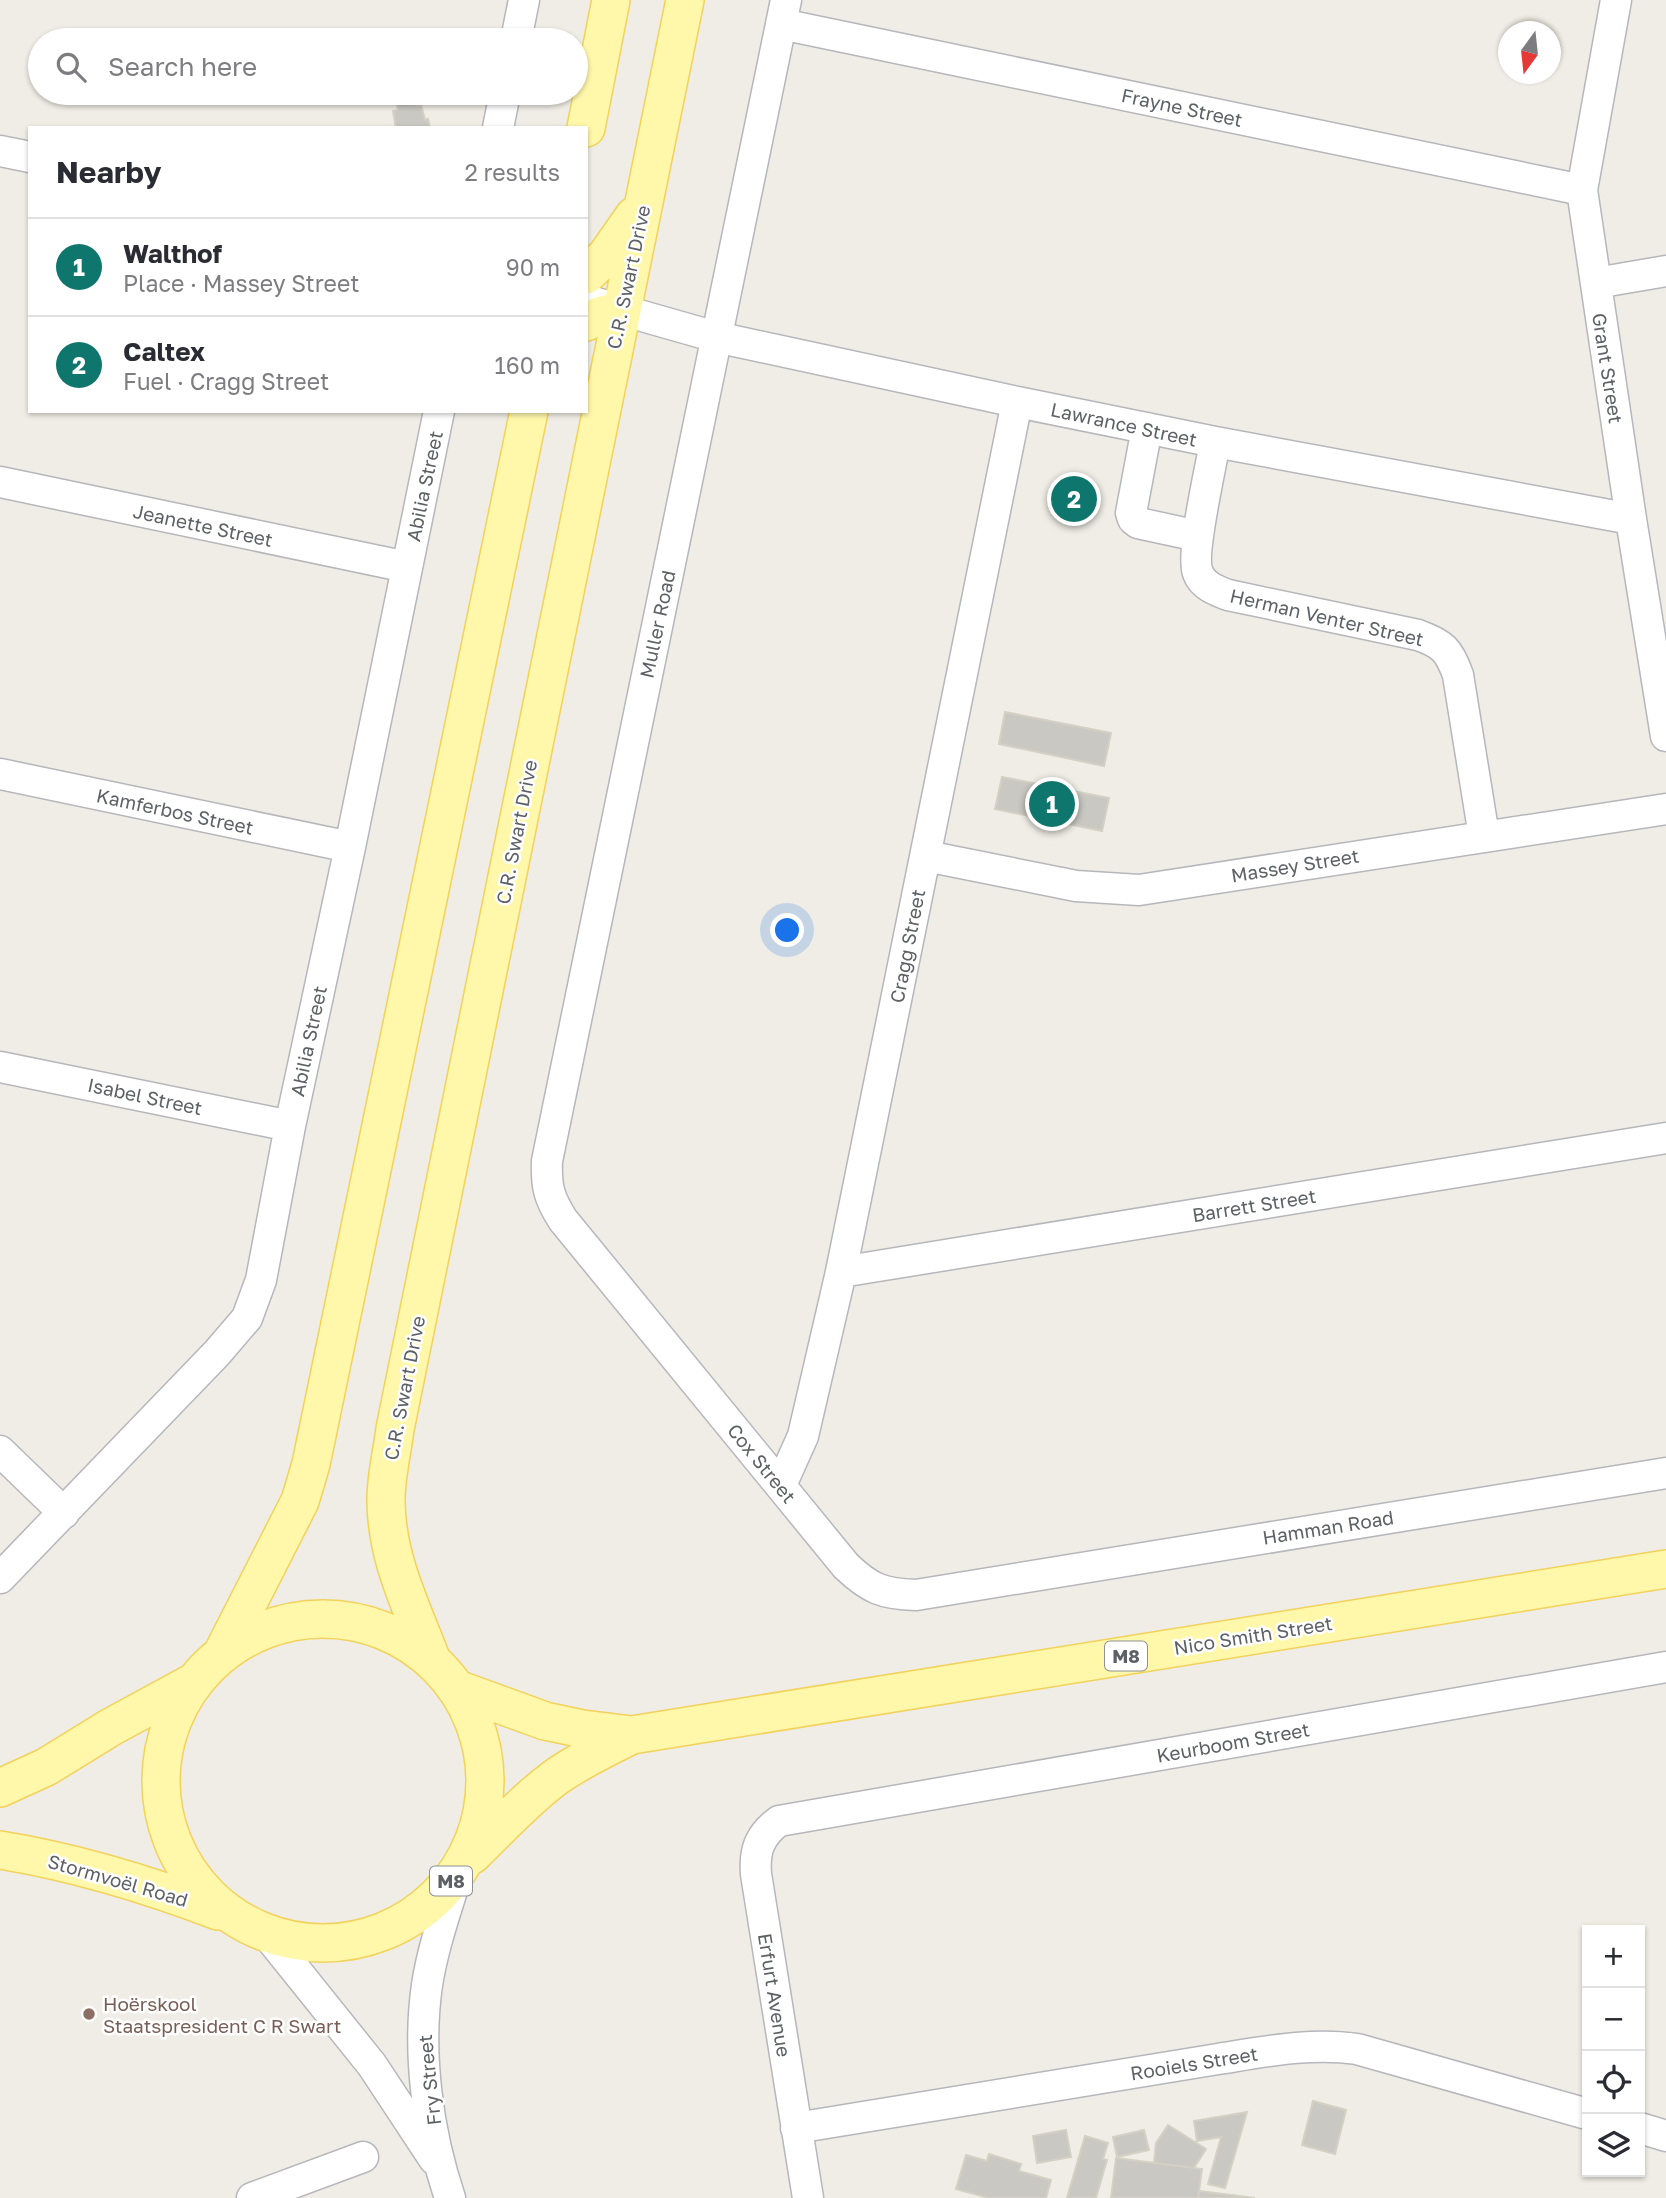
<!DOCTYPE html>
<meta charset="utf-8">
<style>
:root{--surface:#fff;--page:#f2f2f3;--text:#2b2b33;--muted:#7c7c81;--line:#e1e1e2;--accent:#0f766e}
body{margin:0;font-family:"Golos Text",sans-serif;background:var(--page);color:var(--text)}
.controls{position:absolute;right:21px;bottom:21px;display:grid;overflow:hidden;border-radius:0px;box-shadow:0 2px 5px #0004}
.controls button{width:63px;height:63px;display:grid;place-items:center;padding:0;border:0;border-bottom:2px solid var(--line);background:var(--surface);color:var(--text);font:35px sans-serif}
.compass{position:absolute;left:1498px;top:21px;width:63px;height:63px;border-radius:50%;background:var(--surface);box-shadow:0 2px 5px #0004;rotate:195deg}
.you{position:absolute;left:788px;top:931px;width:24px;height:24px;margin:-18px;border:5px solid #fff;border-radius:50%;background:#1a73e8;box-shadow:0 0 0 10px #1a73e833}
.badge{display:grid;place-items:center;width:46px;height:46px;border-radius:50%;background:var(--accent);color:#fff;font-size:23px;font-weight:700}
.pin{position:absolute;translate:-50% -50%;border:4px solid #fff;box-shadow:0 2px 7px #0006}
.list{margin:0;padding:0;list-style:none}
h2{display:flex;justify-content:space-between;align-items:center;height:91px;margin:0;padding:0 28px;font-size:30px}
h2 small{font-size:23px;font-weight:400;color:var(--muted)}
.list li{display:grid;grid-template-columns:46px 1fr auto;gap:21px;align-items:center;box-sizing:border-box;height:98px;padding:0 28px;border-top:2px solid var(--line)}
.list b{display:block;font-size:26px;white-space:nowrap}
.list p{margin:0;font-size:23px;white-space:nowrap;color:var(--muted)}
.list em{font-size:23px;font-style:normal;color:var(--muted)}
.icon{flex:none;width:38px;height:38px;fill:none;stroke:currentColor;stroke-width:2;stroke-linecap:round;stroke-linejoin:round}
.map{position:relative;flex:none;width:1666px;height:2198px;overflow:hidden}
.search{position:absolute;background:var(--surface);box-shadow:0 2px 5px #0004;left:28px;top:28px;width:560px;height:77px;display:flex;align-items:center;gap:18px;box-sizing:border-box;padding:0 24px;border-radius:38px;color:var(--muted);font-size:26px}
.panel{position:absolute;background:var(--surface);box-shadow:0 2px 5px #0004;left:28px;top:126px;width:560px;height:287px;border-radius:0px}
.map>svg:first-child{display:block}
</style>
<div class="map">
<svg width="1666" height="2198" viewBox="0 0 1666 2198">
<rect width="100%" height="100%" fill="#efede5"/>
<path fill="#cac8c2" stroke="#d4d0c3" stroke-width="2" d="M 419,93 L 442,93 L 441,99 L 419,95 Z
M 414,96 L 417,106 L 421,105 L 425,120 L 428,119 L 430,128 L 396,128 L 393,111 L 398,110 L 396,100 Z
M 1005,712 L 1111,733 L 1104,766 L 999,744 Z
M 1002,777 L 1109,798 L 1102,831 L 995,809 Z
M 1313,2101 L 1346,2110 L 1335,2154 L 1302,2145 Z
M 1247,2112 L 1225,2188 L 1208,2184 L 1221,2137 L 1197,2141 L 1194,2121 Z
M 1168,2125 L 1206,2149 L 1194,2168 L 1154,2163 L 1156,2143 Z
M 1066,2130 L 1071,2157 L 1037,2163 L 1033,2136 Z
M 1144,2130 L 1149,2150 L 1117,2157 L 1113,2137 Z
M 1085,2136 L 1108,2143 L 1103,2159 L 1107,2160 L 1096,2198 L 1067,2198 Z
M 989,2154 L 1021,2164 L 1019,2171 L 1051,2180 L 1046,2198 L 989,2198 L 956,2189 L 966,2155 L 987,2161 Z
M 1116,2158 L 1202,2169 L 1198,2198 L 1111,2198 Z
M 1199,2191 L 1255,2198 L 1198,2198 Z"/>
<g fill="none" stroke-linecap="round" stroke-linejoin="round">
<g stroke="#b5b7bc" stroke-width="33">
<path id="minor" d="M 786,0 L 547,1161 C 546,1187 549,1198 563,1220 L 846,1566 C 870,1589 883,1594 916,1595 L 1666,1473
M 1616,0 L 1582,190 L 1631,519 L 1666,736
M 781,24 L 1582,190
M 516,40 L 524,0
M 498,128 L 505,93
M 0,151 L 30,157
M 1596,283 L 1666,271
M 586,300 L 716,337 L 1017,402 L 1215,442 L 1631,519
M 1147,428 L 1131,513 L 1133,519 L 1138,523 L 1198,536
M 1215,442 C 1211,467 1190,555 1198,573 C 1203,586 1217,591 1228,595 L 1418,635 C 1443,644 1449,650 1458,675 L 1484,836
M 0,482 L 407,567
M 0,774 L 350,847
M 926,856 L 1076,886 L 1139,890 L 1666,809
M 0,1067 L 290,1126
M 841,1272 L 1666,1138
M 0,1451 L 64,1513
M 781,1485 L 803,1436 L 841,1272 L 1017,402
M 0,1578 L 217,1353 L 247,1318 L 261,1280 L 290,1126 L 350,847 L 439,411
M 266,1933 L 372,2065 L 434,2159
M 796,2128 L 1218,2059 C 1263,2052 1311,2042 1357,2049 L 1587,2114
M 1640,2128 L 1666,2136
M 252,2198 L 363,2157
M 450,2198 C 428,2133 417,2054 427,1985 C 433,1946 447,1908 458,1871
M 808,2198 L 756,1874 C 754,1850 760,1835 779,1821 L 1666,1667"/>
</g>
<g stroke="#f2d25b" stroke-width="40">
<path id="major" d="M 586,128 L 611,0
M 586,275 L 606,256 L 634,216
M 586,322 L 599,316 L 622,310
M161 1781a162 162 0 1 1 324 0a162 162 0 1 1-324 0Z
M 223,1652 L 300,1501 L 311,1464 L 529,411
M 432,1661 C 412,1608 386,1558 386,1500 C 386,1476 392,1453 395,1429 L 685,0
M 457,1689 L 545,1721 L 583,1729 L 632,1735 L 1666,1569
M 0,1788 L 46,1767 L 111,1727 L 192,1683
M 0,1850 C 74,1862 147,1884 218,1911
M 472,1855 C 499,1829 525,1800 556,1777 C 580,1760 606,1748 632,1735"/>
</g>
<use href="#minor" stroke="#fff" stroke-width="30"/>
<use href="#major" stroke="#fff7aa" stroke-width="37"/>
</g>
<circle fill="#8d6e63" stroke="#fff" stroke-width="2.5" cx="89" cy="2014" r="7"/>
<g text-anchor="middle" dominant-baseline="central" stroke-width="5" stroke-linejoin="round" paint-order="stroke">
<g fill="#fff" stroke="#8e9093" stroke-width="2">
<rect x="1105" y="1641.5" width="42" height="29" rx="5"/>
<rect x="430" y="1866.5" width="42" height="29" rx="5"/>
</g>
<g font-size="18" font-weight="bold" fill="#5d6065">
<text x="1126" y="1656">M8</text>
<text x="451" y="1881">M8</text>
</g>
<g font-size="19" fill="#5d6065" stroke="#fff">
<text transform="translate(1182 107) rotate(12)">Frayne Street</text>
<text transform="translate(628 277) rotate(-78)">C.R. Swart Drive</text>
<text transform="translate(1608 368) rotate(81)">Grant Street</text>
<text transform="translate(1124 424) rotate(12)">Lawrance Street</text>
<text transform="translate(424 486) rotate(-78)">Abilia Street</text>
<text transform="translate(203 525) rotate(12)">Jeanette Street</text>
<text transform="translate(1327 617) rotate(13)">Herman Venter Street</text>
<text transform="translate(657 624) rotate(-78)">Muller Road</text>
<text transform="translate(175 811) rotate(12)">Kamferbos Street</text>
<text transform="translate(516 832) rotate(-79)">C.R. Swart Drive</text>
<text transform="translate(1295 865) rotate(-9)">Massey Street</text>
<text transform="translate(907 946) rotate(-79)">Cragg Street</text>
<text transform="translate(308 1041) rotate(-78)">Abilia Street</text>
<text transform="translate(145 1096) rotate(12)">Isabel Street</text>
<text transform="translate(1254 1205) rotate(-9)">Barrett Street</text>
<text transform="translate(404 1388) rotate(-79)">C.R. Swart Drive</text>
<text transform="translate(762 1463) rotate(51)">Cox Street</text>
<text transform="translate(1328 1527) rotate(-9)">Hamman Road</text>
<text transform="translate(1253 1635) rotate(-9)">Nico Smith Street</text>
<text transform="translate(1233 1742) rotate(-10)">Keurboom Street</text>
<text transform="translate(118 1880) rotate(16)">Stormvoël Road</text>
<text transform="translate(775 1995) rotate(81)">Erfurt Avenue</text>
<text transform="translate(1194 2063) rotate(-9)">Rooiels Street</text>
<text transform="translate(429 2080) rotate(-96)">Fry Street</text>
</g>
<g font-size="19" fill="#785e54" stroke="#fff" text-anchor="start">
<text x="103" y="2003">Hoërskool<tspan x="103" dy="22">Staatspresident C R Swart</tspan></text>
</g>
</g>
</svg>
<div class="controls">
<button>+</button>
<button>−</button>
<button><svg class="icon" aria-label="locate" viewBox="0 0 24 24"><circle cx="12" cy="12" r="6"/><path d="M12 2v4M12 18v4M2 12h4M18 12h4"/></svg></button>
<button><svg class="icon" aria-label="layers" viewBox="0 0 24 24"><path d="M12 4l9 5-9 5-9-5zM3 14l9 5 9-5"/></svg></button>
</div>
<svg class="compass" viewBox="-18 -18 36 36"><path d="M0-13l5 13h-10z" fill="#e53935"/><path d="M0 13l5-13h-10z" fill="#7c7c81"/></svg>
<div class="you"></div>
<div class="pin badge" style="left:1052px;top:804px">1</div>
<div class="pin badge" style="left:1074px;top:499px">2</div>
<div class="search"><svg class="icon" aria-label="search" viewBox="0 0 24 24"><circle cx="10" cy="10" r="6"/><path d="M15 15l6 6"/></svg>Search here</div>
<section class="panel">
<h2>Nearby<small>2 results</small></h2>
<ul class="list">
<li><span class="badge">1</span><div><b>Walthof</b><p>Place · Massey Street</p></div><em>90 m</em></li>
<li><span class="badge">2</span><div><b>Caltex</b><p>Fuel · Cragg Street</p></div><em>160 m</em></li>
</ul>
</section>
</div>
